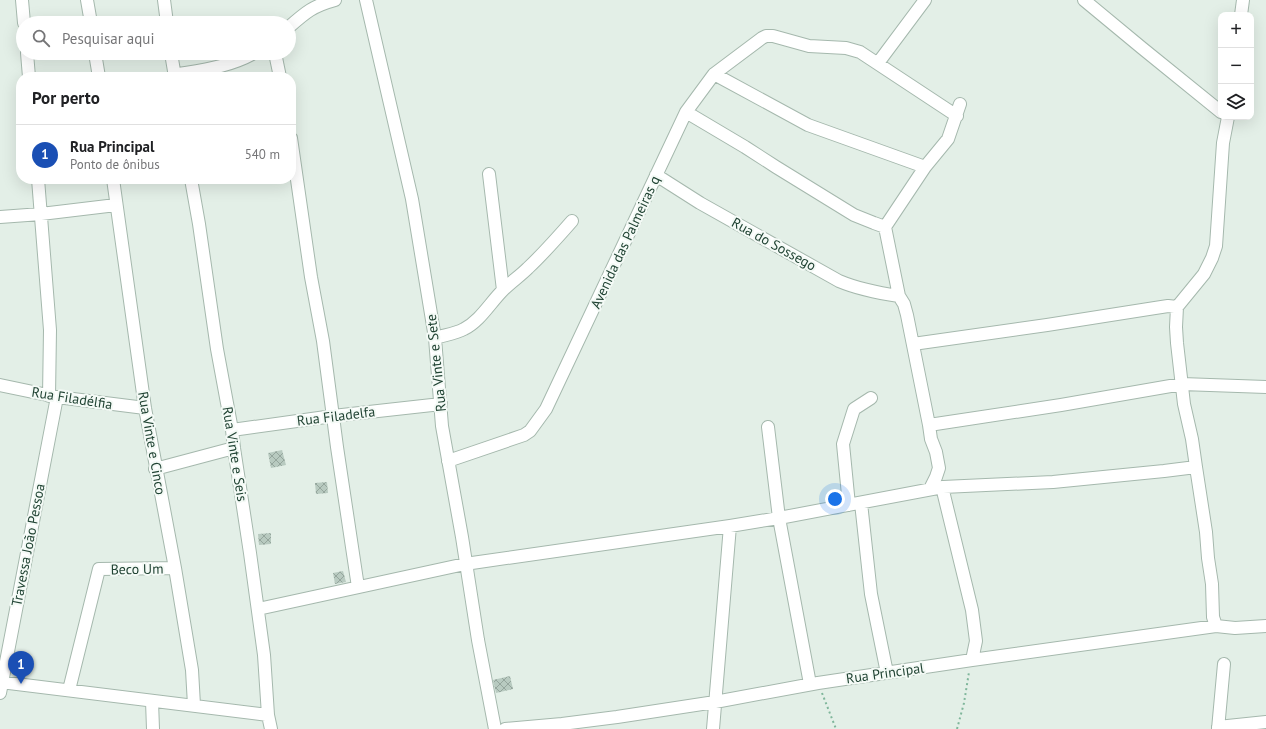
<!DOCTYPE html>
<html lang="pt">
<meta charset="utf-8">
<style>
:root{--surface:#fff;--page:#f2f2f2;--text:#202124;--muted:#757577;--line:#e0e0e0;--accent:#1a73e8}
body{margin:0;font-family:"PT Sans",sans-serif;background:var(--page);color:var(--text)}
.controls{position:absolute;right:12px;top:12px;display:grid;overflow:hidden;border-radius:8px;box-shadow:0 4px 16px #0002}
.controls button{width:36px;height:36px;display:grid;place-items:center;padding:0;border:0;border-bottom:1px solid var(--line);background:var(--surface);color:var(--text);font:20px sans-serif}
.you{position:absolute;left:835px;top:499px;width:14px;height:14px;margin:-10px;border:3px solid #fff;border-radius:50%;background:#1a73e8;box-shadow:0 0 0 6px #1a73e833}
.badge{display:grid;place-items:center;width:26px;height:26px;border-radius:50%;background:var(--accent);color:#fff;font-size:13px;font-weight:700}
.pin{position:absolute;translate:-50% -33px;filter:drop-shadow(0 1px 2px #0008)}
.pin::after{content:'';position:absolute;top:21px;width:14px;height:12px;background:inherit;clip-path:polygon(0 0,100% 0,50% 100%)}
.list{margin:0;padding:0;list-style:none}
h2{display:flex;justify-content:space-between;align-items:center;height:52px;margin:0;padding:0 16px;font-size:17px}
h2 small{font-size:13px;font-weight:400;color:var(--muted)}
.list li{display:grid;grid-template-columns:26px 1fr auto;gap:12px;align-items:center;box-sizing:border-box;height:60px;padding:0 16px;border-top:1px solid var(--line)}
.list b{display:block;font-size:15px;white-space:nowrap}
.list p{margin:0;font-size:13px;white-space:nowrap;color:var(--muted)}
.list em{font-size:13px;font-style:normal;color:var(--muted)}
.icon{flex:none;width:22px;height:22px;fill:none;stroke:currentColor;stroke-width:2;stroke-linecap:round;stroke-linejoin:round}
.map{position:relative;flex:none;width:1266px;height:729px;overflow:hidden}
.search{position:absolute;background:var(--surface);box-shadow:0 4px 16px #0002;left:16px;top:16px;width:280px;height:44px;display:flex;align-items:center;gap:10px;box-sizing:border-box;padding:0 14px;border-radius:22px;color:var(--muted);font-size:15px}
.panel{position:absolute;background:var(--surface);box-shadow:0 4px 16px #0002;left:16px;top:72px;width:280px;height:112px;border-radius:16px}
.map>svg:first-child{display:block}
</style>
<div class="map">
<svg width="1266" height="729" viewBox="0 0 1266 729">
<defs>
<pattern id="building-cross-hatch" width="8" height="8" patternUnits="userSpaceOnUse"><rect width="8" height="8" fill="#b8cac0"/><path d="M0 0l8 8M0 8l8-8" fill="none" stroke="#95a69d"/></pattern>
</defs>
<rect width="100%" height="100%" fill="#e3efe7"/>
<path fill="url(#building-cross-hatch)" d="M 282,450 L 286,465 L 271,468 L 268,453 Z
M 327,482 L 328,493 L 316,494 L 315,483 Z
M 271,533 L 271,544 L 259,545 L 258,534 Z
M 343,571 L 346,582 L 335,584 L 333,573 Z
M 510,676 L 513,689 L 496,693 L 493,680 Z"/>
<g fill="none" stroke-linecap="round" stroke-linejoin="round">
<g stroke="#a5b8ad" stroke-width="14">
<path id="minor" d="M 22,0 L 24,23
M 87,0 L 91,23
M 164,0 L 167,23
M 366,0 L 412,199 L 435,338 L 442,426 L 462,537 L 478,640 L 495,729
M 1084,0 L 1142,48 L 1221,112
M 1241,15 L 1243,0
M 289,27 C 306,12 313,6 335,0
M 27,53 L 29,77
M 95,53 L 99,77
M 171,53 L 175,77
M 275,53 L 280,77
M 878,63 L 925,0
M 714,74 L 808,125 L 925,167
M 174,75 C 202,70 229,67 254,53
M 686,112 L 745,147 L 776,167 L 854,215 L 874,223 L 885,227
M 291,138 L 311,277 L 323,341 L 337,447 L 358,587
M 489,174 L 503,290
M 656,175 L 700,203 L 839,281 C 858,289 878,293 899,296
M 38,179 L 50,330 L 49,396
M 113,179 L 145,408 L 175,568 L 192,670 L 194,705
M 191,179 L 199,224 L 217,349 L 232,430 L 234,448 L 250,553 L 264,655 L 268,715 L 271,729
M 0,217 L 41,214 L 116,205
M 435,338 C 444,335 455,334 464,329 C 480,321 490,303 503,290 C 511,282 520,276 528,268 C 544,253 558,237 572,221
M 913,344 L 1047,325 L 1155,308 L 1168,306 L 1177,307
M 0,385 L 57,397 L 145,408
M 929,425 L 1061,405 L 1182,384 L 1266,387
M 768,427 L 779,518 L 810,684
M 232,430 L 333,416 L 441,404
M 448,461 L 524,435 L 530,431 L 546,409 L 686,112 L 714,74 L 762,38 L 766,36 L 773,36 L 809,46 L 846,48 L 860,52 L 957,116
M 1196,467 L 1206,532 L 1208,558 L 1212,584 L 1213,617 L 1216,626
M 155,469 L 234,448
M 943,487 L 943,491 L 972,610 L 976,641 L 972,660
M 930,489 L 936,477 L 939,468 L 936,452 L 931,439 L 929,425 L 907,315 L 904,304 L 899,296 L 885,227 L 925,167 L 948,139 L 960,104
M 861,503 L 871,594 L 887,673
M 849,505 L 843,444 L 854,409 L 871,398
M 258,609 L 465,564 L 730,526 L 779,518 L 943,487 L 1053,482 L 1164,471 L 1196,467 L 1192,439 L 1184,404 L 1177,343 L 1176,327 L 1177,307 L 1204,274 L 1212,258 L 1216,246 L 1223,143 L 1228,117
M 0,682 L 268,715
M 69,690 L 99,569 L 175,568
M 0,693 L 57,397
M 152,701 L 153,729
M 1218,727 L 1266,722
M 505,729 L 562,724 L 617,717 L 715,702 L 818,683 L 972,660 L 1216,626 L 1235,628 L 1266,626
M 713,729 L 730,526
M 1218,729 L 1224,664"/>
</g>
<path stroke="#7fb69b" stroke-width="2" stroke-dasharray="2 3" stroke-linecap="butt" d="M 822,693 L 836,729
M 957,729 L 964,703 L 969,672"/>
<use href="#minor" stroke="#fff" stroke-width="12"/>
</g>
<g text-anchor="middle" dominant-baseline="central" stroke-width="4" stroke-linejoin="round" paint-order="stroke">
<g font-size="14" fill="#204333" stroke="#f4faf6">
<text transform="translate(625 242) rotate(-65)">Avenida das Palmeiras q</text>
<text transform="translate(774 244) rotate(29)">Rua do Sossego</text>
<text transform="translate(436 363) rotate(-96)">Rua Vinte e Sete</text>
<text transform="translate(72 398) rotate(9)">Rua Filadélfia</text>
<text transform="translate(336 416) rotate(-7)">Rua Filadelfa</text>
<text transform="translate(152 443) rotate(80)">Rua Vinte e Cinco</text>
<text transform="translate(235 454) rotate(81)">Rua Vinte e Seis</text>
<text transform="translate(28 545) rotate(-79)">Travessa João Pessoa</text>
<text transform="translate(137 569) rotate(-1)">Beco Um</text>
<text transform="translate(885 673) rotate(-8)">Rua Principal</text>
</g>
</g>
</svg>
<div class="controls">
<button>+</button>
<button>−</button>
<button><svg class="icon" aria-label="layers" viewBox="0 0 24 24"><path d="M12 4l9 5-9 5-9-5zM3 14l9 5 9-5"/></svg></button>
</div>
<div class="you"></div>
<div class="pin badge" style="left:21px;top:684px;background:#1a4fb4">1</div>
<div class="search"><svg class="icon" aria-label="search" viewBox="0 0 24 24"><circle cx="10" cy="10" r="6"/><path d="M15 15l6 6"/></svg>Pesquisar aqui</div>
<section class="panel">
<h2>Por perto<small></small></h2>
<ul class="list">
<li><span class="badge" style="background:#1a4fb4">1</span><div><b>Rua Principal</b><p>Ponto de ônibus</p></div><em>540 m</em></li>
</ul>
</section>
</div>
